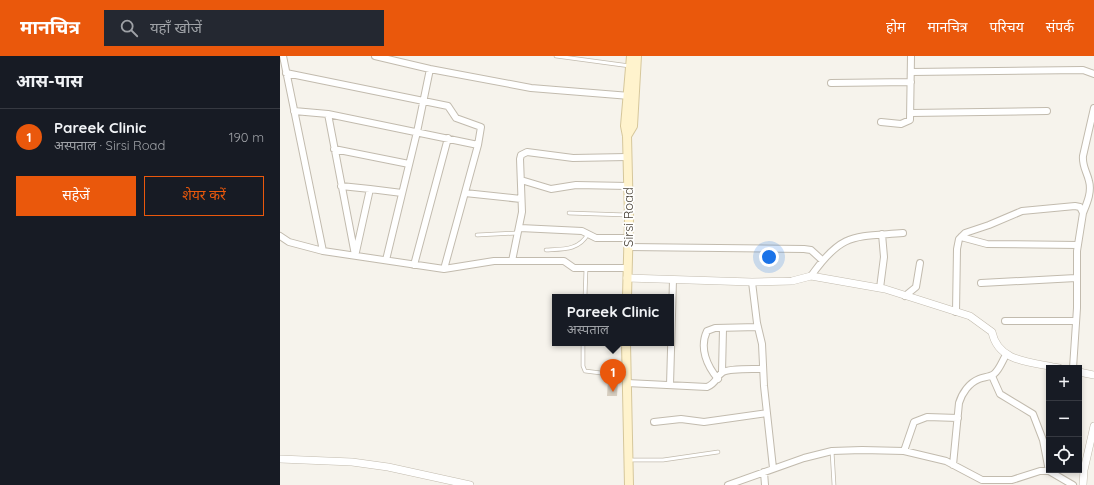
<!DOCTYPE html>
<html lang="hi">
<meta charset="utf-8">
<style>
:root{--surface:#171b24;--page:#242831;--text:#f1f3f6;--muted:#9ea1a6;--line:#363941;--accent:#ea580c}
body{margin:0;font-family:Quicksand,"Noto Sans Devanagari",sans-serif;background:var(--page);color:var(--text)}
.controls{position:absolute;right:12px;bottom:12px;display:grid;overflow:hidden;border-radius:0px;box-shadow:0 2px 6px #0003}
.controls button{width:36px;height:36px;display:grid;place-items:center;padding:0;border:0;border-bottom:1px solid var(--line);background:var(--surface);color:var(--text);font:20px sans-serif}
.you{position:absolute;left:489px;top:201px;width:14px;height:14px;margin:-10px;border:3px solid #fff;border-radius:50%;background:#1a73e8;box-shadow:0 0 0 6px #1a73e833}
.badge{display:grid;place-items:center;width:26px;height:26px;border-radius:50%;background:var(--accent);color:#fff;font-size:13px;font-weight:700}
.pin{position:absolute;translate:-50% -33px;filter:drop-shadow(0 1px 2px #0008)}
.pin::after{content:'';position:absolute;top:21px;width:14px;height:12px;background:inherit;clip-path:polygon(0 0,100% 0,50% 100%)}
.popup{position:absolute;left:272px;top:238px;width:122px;height:52px;box-sizing:border-box;display:grid;place-content:center;border-radius:0px;background:var(--surface);filter:drop-shadow(0 1px 3px #0005);font-size:13px;white-space:nowrap;color:var(--muted)}
.popup b{font-size:15px;color:var(--text)}
.popup::after{content:'';position:absolute;left:50%;top:100%;margin-left:-8px;border:8px solid transparent;border-top-color:var(--surface)}
.list{margin:0;padding:0;list-style:none}
h2{display:flex;justify-content:space-between;align-items:center;height:52px;margin:0;padding:0 16px;font-size:17px}
h2 small{font-size:13px;font-weight:400;color:var(--muted)}
.list li{display:grid;grid-template-columns:26px 1fr auto;gap:12px;align-items:center;box-sizing:border-box;height:56px;padding:0 16px;border-top:1px solid var(--line)}
.list b{display:block;font-size:15px;white-space:nowrap}
.list p{margin:0;font-size:13px;white-space:nowrap;color:var(--muted)}
.list em{font-size:13px;font-style:normal;color:var(--muted)}
.actions{display:flex;gap:8px;padding:12px 16px}
.actions a{flex:1;padding:9px 0;border:1px solid var(--accent);border-radius:0px;text-align:center;font-size:14px;color:var(--accent)}
.actions .main{background:var(--accent);color:#fff}
.icon{flex:none;width:22px;height:22px;fill:none;stroke:currentColor;stroke-width:2;stroke-linecap:round;stroke-linejoin:round}
.map{position:relative;flex:none;width:814px;height:429px;overflow:hidden}
header{display:flex;align-items:center;gap:24px;box-sizing:border-box;height:56px;padding:0 20px;background:var(--accent);color:#fff}
header strong{font-size:19px}
nav{display:flex;gap:22px;margin-inline-start:auto;font-size:14px}
.search{width:280px;height:36px;background:var(--page);display:flex;align-items:center;gap:10px;box-sizing:border-box;padding:0 14px;border-radius:0px;color:var(--muted);font-size:15px}
main{display:flex}
aside{flex:1;background:var(--surface)}
.map>svg:first-child{display:block}
</style>
<header>
<strong>मानचित्र</strong>
<div class="search"><svg class="icon" aria-label="search" viewBox="0 0 24 24"><circle cx="10" cy="10" r="6"/><path d="M15 15l6 6"/></svg>यहाँ खोजें</div>
<nav><a>होम</a><a>मानचित्र</a><a>परिचय</a><a>संपर्क</a></nav>
</header>
<main>
<aside>
<h2>आस-पास<small></small></h2>
<ul class="list">
<li><span class="badge">1</span><div><b>Pareek Clinic</b><p>अस्पताल · Sirsi Road</p></div><em>190 m</em></li>
</ul>
<div class="actions"><a class="main">सहेजें</a><a>शेयर करें</a></div>
</aside>
<div class="map">
<svg width="814" height="429" viewBox="0 0 814 429">
<rect width="100%" height="100%" fill="#f6f3ec"/>
<path fill="#d8cfc1" d="M 328,324 L 338,325 L 337,340 L 327,340 Z"/>
<g fill="none" stroke-linecap="round" stroke-linejoin="round">
<g stroke="#c2bbae" stroke-width="4.5">
<path id="service" d="M 276,0 L 350,10
M 289,157 L 347,159
M 197,179 L 237,177
M 266,194 C 284,193 299,194 308,178
M 305,241 L 306,212
M 303,287 L 303,310 L 305,315 L 345,320
M 552,395 L 554,429
M 349,404 L 383,404 L 438,396"/>
</g>
<g stroke="#c2bbae" stroke-width="8">
<path id="minor" d="M 3,0 L 43,195
M 95,0 L 150,13 L 251,32 L 350,40
M 631,16 L 803,14 L 814,18
M 6,17 L 168,50 L 176,62 L 201,71 L 198,89
M 551,27 L 631,26
M 14,55 L 48,58 L 75,199
M 631,57 L 767,55
M 48,58 L 198,89 L 164,213
M 601,66 L 621,68 L 630,64 L 631,0
M 54,93 L 129,108
M 241,124 L 271,133 L 296,129 L 348,130
M 61,130 L 90,133 L 76,196
M 90,133 L 122,137
M 185,137 L 241,143
M 803,157 C 807,147 812,136 809,125 C 807,116 802,110 803,100 L 814,52
M 240,172 L 302,175 L 316,182 L 349,182
M 0,180 L 9,186 L 43,195 L 164,213 L 214,205 L 284,205 L 294,212 L 348,212
M 681,181 L 707,188 L 798,189
M 348,191 L 524,193 L 531,194 L 542,204
M 106,204 L 137,76 L 150,13
M 232,205 L 242,156 L 240,103 L 241,99 L 247,96 L 293,102 L 347,101
M 134,209 L 168,82
M 531,220 C 562,176 574,181 623,177
M 472,226 L 477,267 L 482,288 L 484,330 L 493,412
M 701,227 L 796,222
M 600,232 L 604,201 L 602,178
M 625,240 L 636,231 L 640,207
M 676,256 L 677,193 L 679,183 L 685,177 L 709,169 L 742,155 L 795,150 L 800,151 L 803,157 L 797,195 L 797,252 L 793,312
M 725,265 L 796,265
M 442,316 L 443,273
M 712,320 L 720,338 L 753,358 L 763,384 L 769,415
M 438,323 C 427,310 419,292 427,275 L 435,272 L 478,271
M 347,327 L 427,331 C 437,327 436,320 443,316 C 450,312 474,313 483,313
M 390,329 L 393,224
M 374,366 L 401,363 L 424,366 L 487,357
M 624,395 L 634,366 L 647,361 L 678,362
M 673,409 L 679,347 C 682,337 689,327 699,323 C 704,321 710,321 714,318 C 720,313 722,305 726,299
M 484,416 L 485,429
M 448,429 L 524,402 L 552,395 L 582,394 L 624,395 L 666,405 L 702,424 L 732,424 L 760,415 L 769,415 L 793,429"/>
</g>
<g stroke="#c2bbae" stroke-width="8">
<path id="tertiary" d="M 347,222 L 472,226 L 512,225 L 531,220 L 605,233 L 690,260 L 712,276 C 718,307 753,306 779,312
M 799,316 L 814,319
M 0,403 L 72,406 L 108,411 L 190,429
M 803,429 L 804,414 L 814,370"/>
</g>
<g stroke="#d6c79b" stroke-width="10">
<path id="secondary" d="M 347,80 L 353,70 L 357,0
M 347,241 L 349,163 L 347,80 L 345,70 L 351,0
M 346,287 L 349,429"/>
</g>
<use href="#service" stroke="#fff" stroke-width="3"/>
<use href="#minor" stroke="#fff" stroke-width="6"/>
<use href="#tertiary" stroke="#fff" stroke-width="7"/>
<use href="#secondary" stroke="#fff3cd" stroke-width="8"/>
</g>
<g text-anchor="middle" dominant-baseline="central" stroke-width="3.5" stroke-linejoin="round" paint-order="stroke">
<g font-size="13" fill="#4b4439" stroke="#fff">
<text transform="translate(348 161) rotate(-90)">Sirsi Road</text>
</g>
</g>
</svg>
<div class="controls">
<button>+</button>
<button>−</button>
<button><svg class="icon" aria-label="locate" viewBox="0 0 24 24"><circle cx="12" cy="12" r="6"/><path d="M12 2v4M12 18v4M2 12h4M18 12h4"/></svg></button>
</div>
<div class="you"></div>
<div class="pin badge" style="left:333px;top:336px">1</div>
<div class="popup"><b>Pareek Clinic</b>अस्पताल</div>
</div>
</main>
